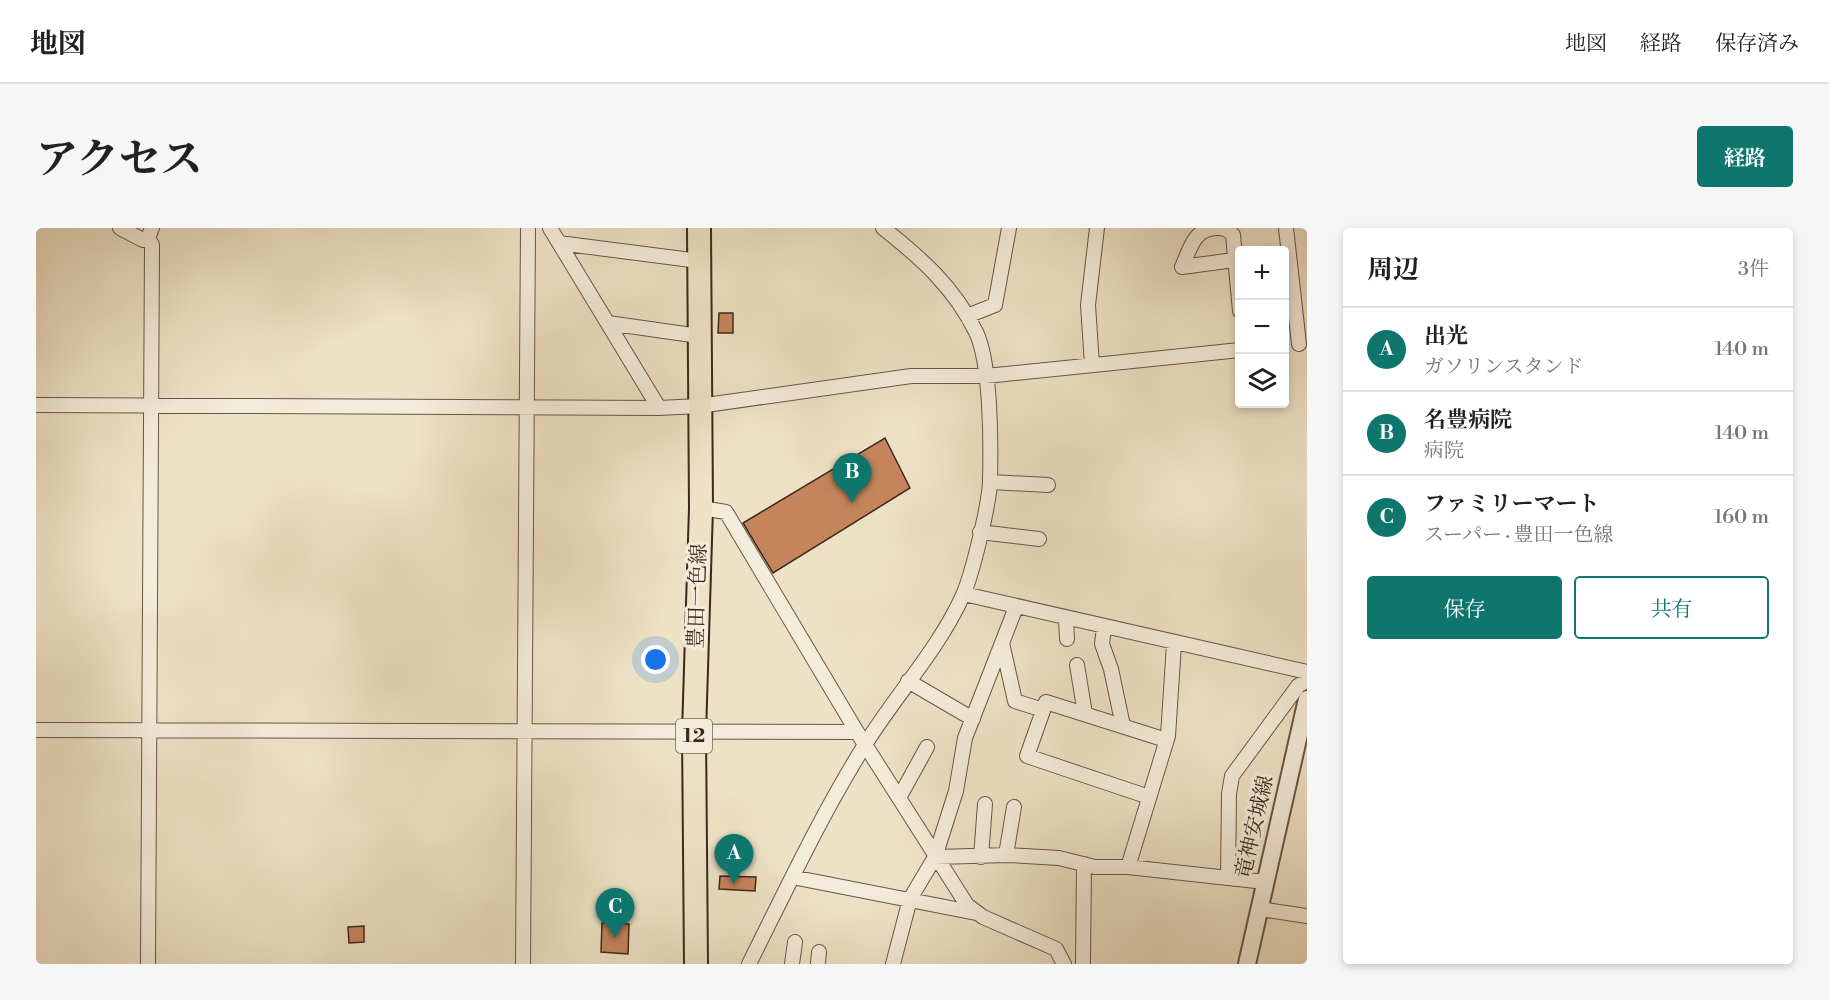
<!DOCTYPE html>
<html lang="ja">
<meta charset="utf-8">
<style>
:root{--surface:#fff;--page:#f6f6f6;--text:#202124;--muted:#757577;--line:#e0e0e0;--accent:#0f766e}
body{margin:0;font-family:"Libre Bodoni","Noto Serif JP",serif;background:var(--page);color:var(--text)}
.controls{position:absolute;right:18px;top:18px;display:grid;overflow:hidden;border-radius:6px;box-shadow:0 3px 9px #0003}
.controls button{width:54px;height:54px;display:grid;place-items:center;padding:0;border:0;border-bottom:2px solid var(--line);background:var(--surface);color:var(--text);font:30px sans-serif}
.you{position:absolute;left:620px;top:432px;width:21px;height:21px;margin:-15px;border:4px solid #fff;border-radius:50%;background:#1a73e8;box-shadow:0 0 0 9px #1a73e833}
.badge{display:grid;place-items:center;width:39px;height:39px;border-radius:50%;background:var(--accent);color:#fff;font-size:20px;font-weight:700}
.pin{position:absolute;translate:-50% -50px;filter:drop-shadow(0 2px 3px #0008)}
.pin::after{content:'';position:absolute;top:32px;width:21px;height:18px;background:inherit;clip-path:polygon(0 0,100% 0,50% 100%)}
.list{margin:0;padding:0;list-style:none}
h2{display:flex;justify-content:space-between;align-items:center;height:78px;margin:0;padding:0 24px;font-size:26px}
h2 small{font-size:20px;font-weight:400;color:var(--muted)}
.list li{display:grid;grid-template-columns:39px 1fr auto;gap:18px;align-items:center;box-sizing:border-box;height:84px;padding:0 24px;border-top:2px solid var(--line)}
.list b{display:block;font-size:22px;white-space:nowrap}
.list p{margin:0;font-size:20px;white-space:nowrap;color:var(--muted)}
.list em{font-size:20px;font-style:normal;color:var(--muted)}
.actions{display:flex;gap:12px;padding:18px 24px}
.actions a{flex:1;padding:14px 0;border:2px solid var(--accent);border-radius:6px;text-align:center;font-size:21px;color:var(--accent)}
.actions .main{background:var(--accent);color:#fff}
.icon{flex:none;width:33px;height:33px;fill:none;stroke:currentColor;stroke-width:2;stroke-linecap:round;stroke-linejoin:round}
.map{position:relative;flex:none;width:1271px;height:736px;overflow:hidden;border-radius:6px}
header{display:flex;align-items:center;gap:36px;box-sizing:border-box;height:84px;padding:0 30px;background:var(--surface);border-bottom:2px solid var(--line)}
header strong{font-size:28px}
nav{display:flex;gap:33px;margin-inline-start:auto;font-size:21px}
.intro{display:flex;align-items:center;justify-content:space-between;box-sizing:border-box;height:144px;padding:0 36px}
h1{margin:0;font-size:42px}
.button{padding:15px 27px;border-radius:6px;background:var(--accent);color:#fff;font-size:21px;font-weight:700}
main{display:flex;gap:36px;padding:0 36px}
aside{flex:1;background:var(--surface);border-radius:6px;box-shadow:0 3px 9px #0003}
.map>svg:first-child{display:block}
</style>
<header>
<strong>地図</strong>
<nav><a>地図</a><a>経路</a><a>保存済み</a></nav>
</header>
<div class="intro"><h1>アクセス</h1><a class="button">経路</a></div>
<main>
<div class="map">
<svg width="1271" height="736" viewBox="0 0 1271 736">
<rect width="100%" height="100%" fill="#eee2c6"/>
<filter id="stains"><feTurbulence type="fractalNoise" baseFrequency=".00333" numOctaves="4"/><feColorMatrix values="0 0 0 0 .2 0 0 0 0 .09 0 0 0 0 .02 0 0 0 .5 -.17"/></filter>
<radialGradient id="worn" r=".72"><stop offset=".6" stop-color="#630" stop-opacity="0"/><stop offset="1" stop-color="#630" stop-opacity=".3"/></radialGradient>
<path fill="#c6855d" stroke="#3e281b" stroke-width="1.5" d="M 683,85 L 697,85 L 697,105 L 682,105 Z
M 849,210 L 874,260 L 737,345 L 707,295 Z
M 684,648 L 720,649 L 719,663 L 683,661 Z
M 566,695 L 593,696 L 592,726 L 565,724 Z
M 328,698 L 328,714 L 313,715 L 312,699 Z"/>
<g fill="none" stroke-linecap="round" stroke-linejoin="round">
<g stroke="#6a5646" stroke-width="16">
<path id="minor" d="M 84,0 L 107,12 L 112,10
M 514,0 L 623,180
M 1250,0 L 1263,116
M 523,15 L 663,33
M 1198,32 L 1146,39 C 1154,21 1158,0 1181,0 C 1189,0 1191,1 1197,7 L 1204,83
M 931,88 L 959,77 L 973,0
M 572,95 L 663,108
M 1056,137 L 1052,77 L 1061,0
M 0,177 L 623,180 L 663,178 L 875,148 L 950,148 L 1204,122
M 954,254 L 1012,257
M 665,280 L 690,284 L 821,504 L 931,677 L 947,689 L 1020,721 L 1028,736
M 944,304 L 1003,311
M 928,366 L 1271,444
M 1030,391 L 1031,411
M 1068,399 L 1066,416 L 1075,441 L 1087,498
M 966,415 L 979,473 L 1007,482
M 1041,437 L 1049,486
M 872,453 L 937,491
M 0,502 L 821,504
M 1113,569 L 991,528 L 1010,474 L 1130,512
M 863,570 L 891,519
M 970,627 L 978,579
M 899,629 L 973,627 L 1023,630 L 1059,639 L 1092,639 L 1229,654
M 945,629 L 949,576
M 1092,639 L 1132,508 L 1138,416
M 756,649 L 940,685
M 1192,650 L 1193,566 L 1196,548 L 1262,458 L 1271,452
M 1224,681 L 1271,688
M 112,736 L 116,17 L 112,10 L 116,0
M 487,736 L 492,0
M 713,736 C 750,662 786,585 830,515 C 860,467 904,419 927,367 C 936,347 954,274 954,252 C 955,216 955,135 940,104 C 918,59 885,30 847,0
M 756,736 L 759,714
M 782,736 L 783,724
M 857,736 L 874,671 L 899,629 L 920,563 L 929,510 L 980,379
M 1047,736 L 1048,636"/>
</g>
<g stroke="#6a5646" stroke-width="20">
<path id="tertiary" d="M 1211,736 L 1271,471"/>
</g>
<g stroke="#3e281b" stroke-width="26">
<path id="primary" d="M 660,736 L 658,505 L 665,280 L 663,0"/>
</g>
<use href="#minor" stroke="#f4ecda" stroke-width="14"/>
<use href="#tertiary" stroke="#f4ecda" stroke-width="16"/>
<use href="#primary" stroke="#eee2c6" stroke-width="22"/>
</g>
<g text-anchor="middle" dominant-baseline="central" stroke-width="6" stroke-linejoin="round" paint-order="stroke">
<rect fill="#f4ecda" stroke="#756354" stroke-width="1.5" x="640" y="491" width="36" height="34" rx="4.5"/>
<g font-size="20" font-weight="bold" fill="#3e281b">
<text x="658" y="508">12</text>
</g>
<g font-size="21" fill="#3e281b" stroke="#f4ecda">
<text transform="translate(662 368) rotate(-88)">豊田一色線</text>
<text transform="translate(1219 599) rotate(-77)">竜神安城線</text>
</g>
</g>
<rect width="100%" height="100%" filter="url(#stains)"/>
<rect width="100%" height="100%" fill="url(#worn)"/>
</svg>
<div class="controls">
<button>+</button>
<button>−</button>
<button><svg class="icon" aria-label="layers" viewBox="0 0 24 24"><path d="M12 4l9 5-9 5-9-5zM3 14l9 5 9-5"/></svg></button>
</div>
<div class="you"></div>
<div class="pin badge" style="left:698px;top:656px">A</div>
<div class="pin badge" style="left:816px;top:275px">B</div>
<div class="pin badge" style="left:579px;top:710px">C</div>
</div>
<aside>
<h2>周辺<small>3件</small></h2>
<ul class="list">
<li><span class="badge">A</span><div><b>出光</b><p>ガソリンスタンド</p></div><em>140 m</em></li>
<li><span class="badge">B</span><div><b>名豊病院</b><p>病院</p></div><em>140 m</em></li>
<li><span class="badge">C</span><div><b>ファミリーマート</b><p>スーパー · 豊田一色線</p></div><em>160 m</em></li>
</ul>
<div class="actions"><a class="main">保存</a><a>共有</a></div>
</aside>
</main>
